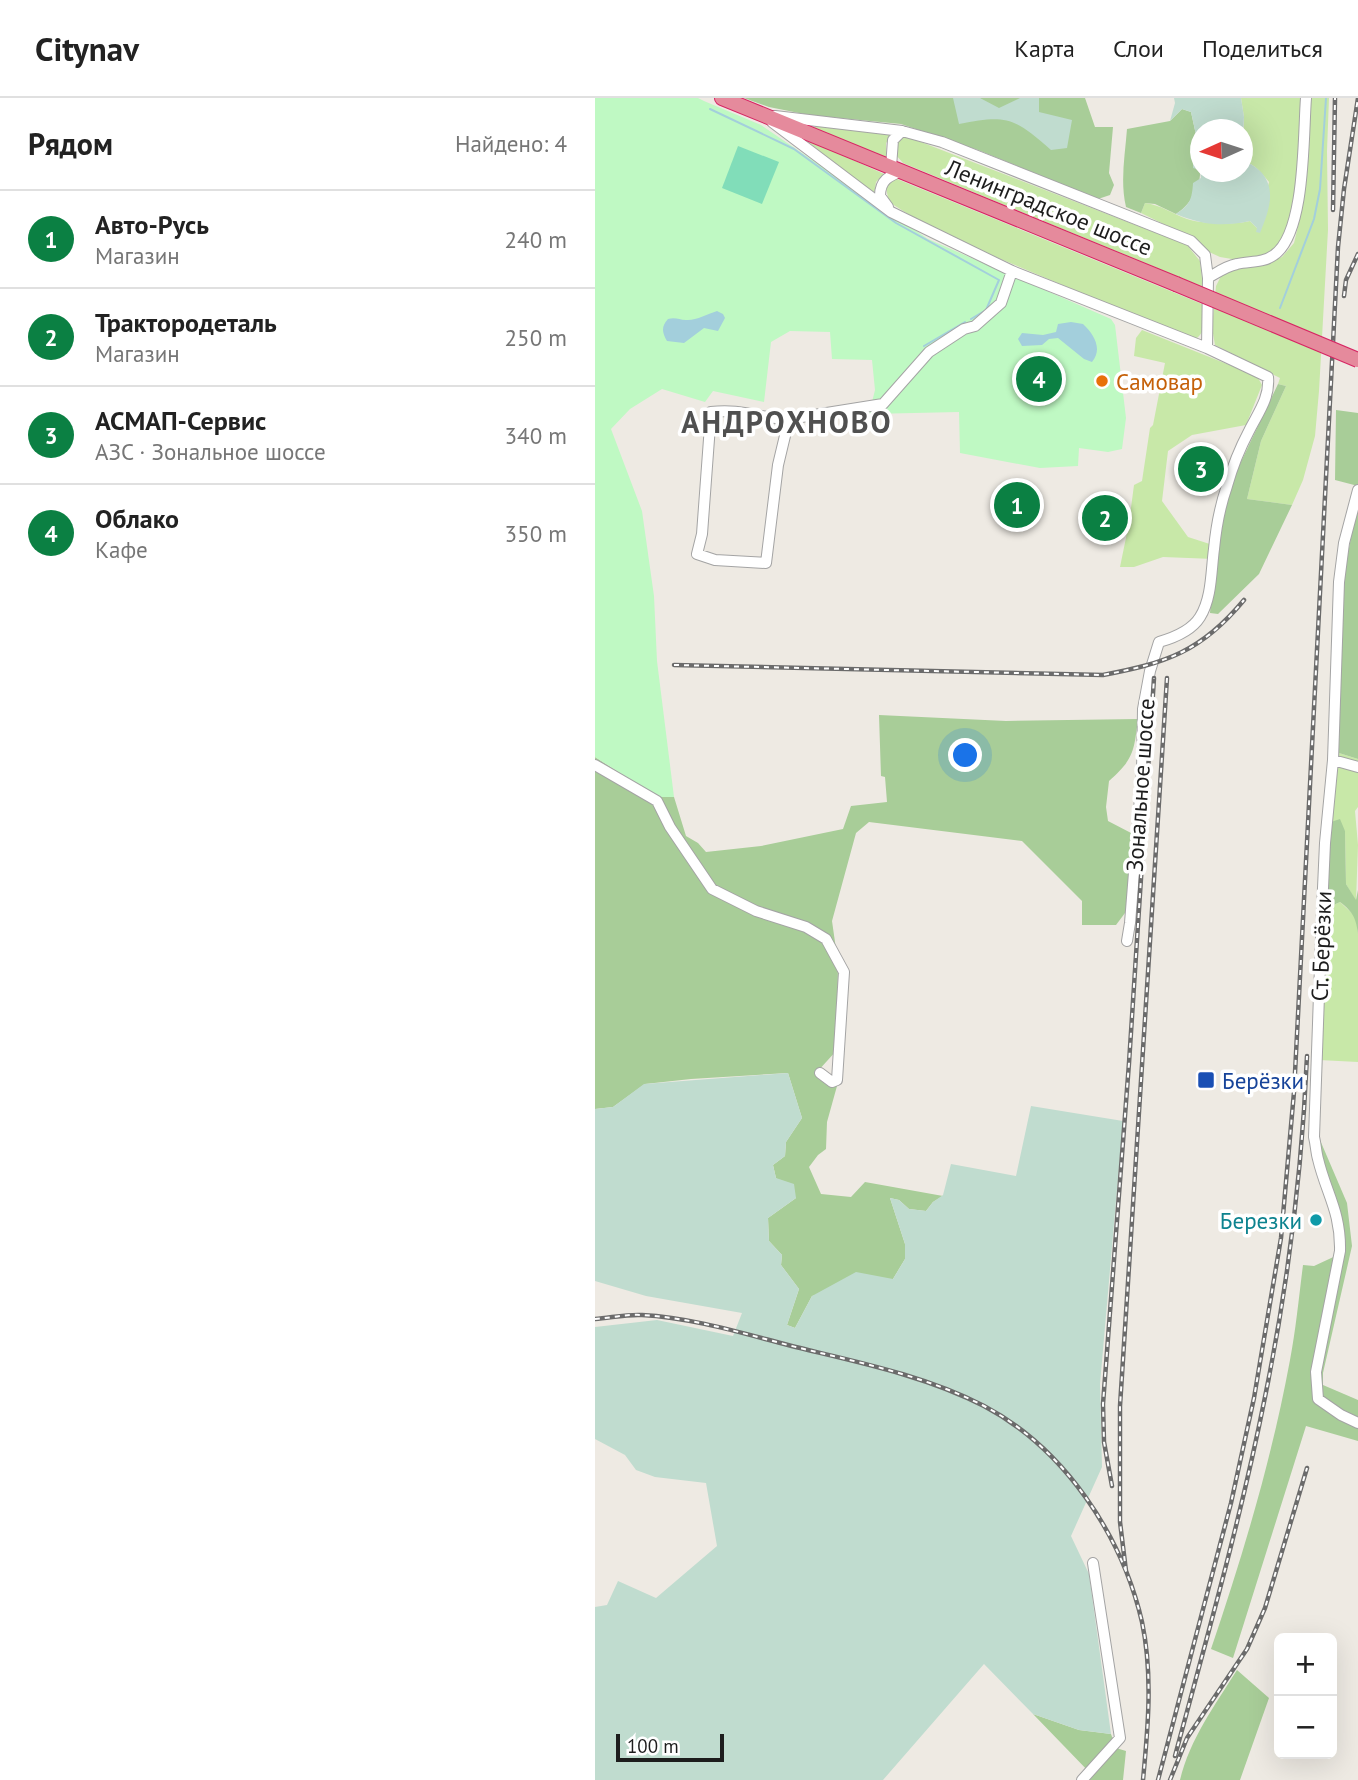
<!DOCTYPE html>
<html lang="ru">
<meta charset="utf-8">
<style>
:root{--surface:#fff;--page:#f6f6f6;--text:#222;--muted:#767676;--line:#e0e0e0;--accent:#0b8043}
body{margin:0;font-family:"PT Sans",sans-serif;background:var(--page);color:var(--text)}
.controls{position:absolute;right:21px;bottom:21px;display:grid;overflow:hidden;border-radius:10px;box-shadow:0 7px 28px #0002}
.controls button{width:63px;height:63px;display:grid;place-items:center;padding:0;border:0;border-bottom:2px solid var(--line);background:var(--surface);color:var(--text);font:35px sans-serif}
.compass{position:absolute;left:595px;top:21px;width:63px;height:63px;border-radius:50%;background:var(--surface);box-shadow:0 7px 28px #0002;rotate:267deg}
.scale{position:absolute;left:21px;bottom:18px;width:108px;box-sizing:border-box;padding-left:7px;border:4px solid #1d1d1d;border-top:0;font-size:19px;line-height:24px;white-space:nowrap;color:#1d1d1d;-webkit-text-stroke:5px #fff;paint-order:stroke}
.you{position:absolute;left:371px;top:658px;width:24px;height:24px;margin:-18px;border:5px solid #fff;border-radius:50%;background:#1a73e8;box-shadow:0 0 0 10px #1a73e833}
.badge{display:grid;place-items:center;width:46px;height:46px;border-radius:50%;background:var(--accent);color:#fff;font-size:23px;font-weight:700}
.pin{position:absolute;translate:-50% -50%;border:4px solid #fff;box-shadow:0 2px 7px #0006}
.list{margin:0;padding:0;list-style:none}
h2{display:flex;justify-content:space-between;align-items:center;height:91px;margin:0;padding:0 28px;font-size:30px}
h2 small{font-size:23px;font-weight:400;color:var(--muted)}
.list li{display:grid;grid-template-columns:46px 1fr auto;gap:21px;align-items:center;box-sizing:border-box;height:98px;padding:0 28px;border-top:2px solid var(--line)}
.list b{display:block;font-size:26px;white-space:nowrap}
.list p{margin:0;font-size:23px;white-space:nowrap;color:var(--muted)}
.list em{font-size:23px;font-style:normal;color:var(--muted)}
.map{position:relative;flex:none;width:763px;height:1682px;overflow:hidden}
header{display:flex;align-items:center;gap:42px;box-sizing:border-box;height:98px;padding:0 35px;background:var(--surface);border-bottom:2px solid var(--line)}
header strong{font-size:33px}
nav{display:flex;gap:38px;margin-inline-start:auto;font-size:24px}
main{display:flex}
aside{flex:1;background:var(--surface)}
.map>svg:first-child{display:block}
</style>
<header>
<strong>Citynav</strong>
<nav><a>Карта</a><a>Слои</a><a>Поделиться</a></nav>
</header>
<main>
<aside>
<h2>Рядом<small>Найдено: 4</small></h2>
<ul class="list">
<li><span class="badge">1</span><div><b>Авто-Русь</b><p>Магазин</p></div><em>240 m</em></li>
<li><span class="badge">2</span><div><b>Трактородеталь</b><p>Магазин</p></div><em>250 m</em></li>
<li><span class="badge">3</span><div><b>АСМАП-Сервис</b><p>АЗС · Зональное шоссе</p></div><em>340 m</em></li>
<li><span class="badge">4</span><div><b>Облако</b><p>Кафе</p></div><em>350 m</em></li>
</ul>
</aside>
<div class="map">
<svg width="763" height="1682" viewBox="0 0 763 1682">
<rect width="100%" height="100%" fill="#eeeae3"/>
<path fill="#c8e8a8" d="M 646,0 L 707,0 L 704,63 L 696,125 L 683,148 L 671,156 L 661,159 L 643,162 L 625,159 L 612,153 L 599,141 L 546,115 L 550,105 C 566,107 578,116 592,121 C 607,126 640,127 655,123 L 662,130 L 674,84 C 666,75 660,65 648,64 L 649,19 Z
M 716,0 L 734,0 L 732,53 L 733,132 L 724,293 L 720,338 L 708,382 L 697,407 L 652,401 L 666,343 L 691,288 L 683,286 L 685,280 L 620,247 L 617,230 L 621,188 L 626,178 L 637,171 L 665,167 L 687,159 L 699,145 L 706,116 Z
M 221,27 L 299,35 L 291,45 L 291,59 L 219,31 Z
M 207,39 L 289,76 L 281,84 L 279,97 Z
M 306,39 L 313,39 L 592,147 L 605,163 L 608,189 L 308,65 L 301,57 L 302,42 Z
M 302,81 L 607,206 C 609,219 613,231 602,240 L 589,238 L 384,152 L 324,123 L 294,104 L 291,90 L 297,82 Z
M 547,232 L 662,278 L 667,287 L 651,327 L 597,337 L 573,353 L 567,403 L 593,439 L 621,448 L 619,461 L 568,459 L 539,469 L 525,469 L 534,425 L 539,387 L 547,383 L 555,330 L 558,327 L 570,265 L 539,258 L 541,240 Z
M 744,655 L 763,661 L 763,709 L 760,713 L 763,747 L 761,803 L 751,786 L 750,733 L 736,724 Z
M 745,804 L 761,819 L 763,836 L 763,964 L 724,962 L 732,810 Z"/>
<path fill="#a8cd98" d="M 149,0 L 490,0 L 500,29 L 518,29 L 514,75 L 519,87 L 515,97 L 503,101 L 383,52 L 306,26 L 214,17 L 174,9 Z
M 587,11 L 596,14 L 601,37 L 598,69 L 605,72 C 606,90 595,107 581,116 L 560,106 L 550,105 L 546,115 L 531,109 C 525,84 530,57 532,31 L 575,23 Z
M 683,286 L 691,288 L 666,343 L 652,401 L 697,407 L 664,476 L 623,516 L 615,515 L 619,461 L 634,389 Z
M 741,312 L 763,315 L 763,388 L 740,382 Z
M 763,412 L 763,661 L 744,655 C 746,575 740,490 763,412 Z
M 284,617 L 411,623 L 543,621 C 539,653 539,661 514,683 L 511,709 L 513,723 L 538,736 L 533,811 L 521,827 L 487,827 L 487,803 L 427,743 L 274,724 L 261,735 L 237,823 L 243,865 L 242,952 L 222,974 L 242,988 L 232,1024 L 231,1051 L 223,1057 L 214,1069 L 226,1096 L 256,1099 L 270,1084 L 348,1098 L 338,1104 L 331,1113 L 314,1111 L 304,1102 L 295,1100 L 310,1146 L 310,1161 L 298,1181 L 217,1198 L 200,1230 L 192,1227 L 204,1191 L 186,1167 L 187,1157 L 174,1143 L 173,1120 L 201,1100 L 181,1080 L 178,1067 L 190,1058 L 191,1044 L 207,1020 L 193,975 L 96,981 L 50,986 L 18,1009 L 0,1011 L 0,659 L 63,699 L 79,699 L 91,738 L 103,745 L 111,754 L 166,748 L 248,731 L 256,708 L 292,704 L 290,679 L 286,678 Z
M 745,721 L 750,733 L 751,786 L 761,802 L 763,792 L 763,836 C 761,820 758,814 745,804 L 732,810 L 736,724 Z
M 722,1035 L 752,1105 L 757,1148 L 728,1275 L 728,1287 L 763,1302 L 763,1343 L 711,1328 L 638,1560 L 616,1551 C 648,1457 677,1360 695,1262 C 701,1231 704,1198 708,1167 L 719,1168 L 747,1155 L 725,1061 Z
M 642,1572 L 674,1600 L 645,1682 L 585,1682 C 595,1641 620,1607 642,1572 Z
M 438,1616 L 484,1632 L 516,1636 L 521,1650 L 531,1653 L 528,1682 L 493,1682 L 497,1677 Z"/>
<path fill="#c0dccf" d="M 358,0 L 385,0 L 404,10 L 425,0 L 444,0 L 444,14 L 477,22 L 472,50 L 456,52 C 420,20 412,16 364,26 Z
M 579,0 L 646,0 L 649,19 L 648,37 L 648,32 L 606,32 L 606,74 L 648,74 L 648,64 C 656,65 661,69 667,75 C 682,93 673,115 665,135 L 661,134 L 662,130 L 655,123 C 628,129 607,127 581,116 C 595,107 597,101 598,85 L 606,80 L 605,72 L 598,70 L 601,37 L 596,14 L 587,11 L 575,23 L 580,5 Z
M 193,975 L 207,1020 L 191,1044 L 190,1058 L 178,1067 L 181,1080 L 199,1086 L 201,1100 L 173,1120 L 174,1143 L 187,1157 L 186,1167 L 204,1191 L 192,1227 L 200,1230 L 217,1198 L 261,1174 L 298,1181 L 310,1161 L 310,1146 L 295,1100 L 304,1102 L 314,1111 L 331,1113 L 338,1104 L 348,1097 L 356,1066 L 421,1078 L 436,1008 L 528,1023 L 505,1286 L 507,1369 L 476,1438 L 494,1476 L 516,1636 L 484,1632 L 438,1616 L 389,1566 L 288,1682 L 0,1682 L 0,1509 L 12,1507 L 23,1483 L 61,1500 L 122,1448 L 111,1385 L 60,1379 L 41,1372 L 30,1357 L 0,1341 L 0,1229 L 62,1222 L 138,1238 L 147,1215 L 51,1198 L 0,1183 L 0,1011 L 18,1009 L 49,986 Z"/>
<path fill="#bff9c3" d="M 0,0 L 103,0 L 109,3 L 166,27 L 333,141 L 516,221 L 520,227 L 531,320 L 527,351 L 513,354 L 484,350 L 483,368 L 445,370 L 365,355 L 364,314 L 274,316 L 280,292 L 277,262 L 237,261 L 235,234 L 195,233 L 176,244 L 169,304 L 118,293 L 110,304 L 67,291 L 35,311 L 16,331 L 47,413 L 59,498 L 62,563 L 79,699 L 63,699 L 0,659 Z"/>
<path fill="#81ddb9" d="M 143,48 L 184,64 L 167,106 L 127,90 Z"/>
<path fill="#a3cfdc" d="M 122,213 L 128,216 L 130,220 L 123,233 L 109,230 L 89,245 L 72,243 C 67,234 66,229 73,221 C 81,219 84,222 91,222 C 100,223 113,216 122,213 Z
M 476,224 L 488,226 C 499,236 508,251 497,264 L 489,261 L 463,240 L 454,241 L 447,247 L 427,248 L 423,241 L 427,235 L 448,237 L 461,234 L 463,226 Z"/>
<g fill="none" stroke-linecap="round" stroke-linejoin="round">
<path stroke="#a3cfdc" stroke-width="2" d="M 115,11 L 199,51 L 301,125 L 404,182 L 391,212 L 376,221
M 685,210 L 719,121 L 725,91 L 731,0
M 329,248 L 370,224"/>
<g stroke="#a4a4a4" stroke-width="12">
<path id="minor" d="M 180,18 L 307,33 L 347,44 L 596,143 L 610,157 L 613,180 L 612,250
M 177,24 L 296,114 L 417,173 L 612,250 L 673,279 C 675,300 663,315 654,333 C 645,350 637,370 632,388 C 625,408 621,430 619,451 C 616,473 617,500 605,519 C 597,532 578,540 564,544 L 555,573 L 548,611 L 547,674 L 535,825 L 532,843
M 296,69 L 298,42 L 307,33
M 293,109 L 285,98 C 285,82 294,78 307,73
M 613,180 C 623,174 631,168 642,166 C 655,163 668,165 679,157 C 711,135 708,37 711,0
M 194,321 L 183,367 L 171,465 L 120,462 L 102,456 L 107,436 L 116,314 C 147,310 166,321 194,321 L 288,306 L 334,254 L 369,231 L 380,228 L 406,205 L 417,173
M 763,392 L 749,445 L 744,484 L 738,662 L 730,745 L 727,812 L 719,1039 C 721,1047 721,1054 723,1061 C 731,1095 746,1114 745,1153 L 721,1274 L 723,1301 L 746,1317 L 763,1325
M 738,662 L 763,669
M 0,667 L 62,703 L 75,729 L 117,791 L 161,813 L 211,829 L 231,841 L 249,874 L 242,982 L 237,984 L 225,975
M 487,1682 L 525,1640 L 498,1465"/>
</g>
<g stroke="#d72563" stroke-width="16">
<path id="highway" d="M 127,0 L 581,186"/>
</g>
<use href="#minor" stroke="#fff" stroke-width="10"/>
<use href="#highway" stroke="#e58a9c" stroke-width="14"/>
<g stroke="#6b6b6b" stroke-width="4.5">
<path id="rail" d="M 738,112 L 740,0
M 749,198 L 751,182 L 763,156
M 79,567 L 508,577 C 571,565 606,554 649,502
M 0,1221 C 15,1220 32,1216 47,1217 C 103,1220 159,1239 213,1252 C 272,1266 335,1280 389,1308 C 469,1350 527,1437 547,1524 C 558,1576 553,1630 548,1682
M 517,1388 L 509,1344 L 508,1306 L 534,965 L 559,580
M 531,1473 L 525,1424 L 525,1308 L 572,580
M 580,1658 C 612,1539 646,1420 670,1299 C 693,1187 707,1073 712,958
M 563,1682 L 636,1405 L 659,1300 L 686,1140 L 699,994 L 743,149 L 749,91 L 763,0
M 575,1682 L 592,1640 L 652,1551 L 670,1510 L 712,1370"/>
</g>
<use href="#rail" stroke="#fff" stroke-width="2" stroke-dasharray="5" stroke-linecap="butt"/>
<g stroke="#d72563" stroke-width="16" stroke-linecap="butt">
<path id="highway-bridge" d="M 581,186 L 763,262"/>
</g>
<use href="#highway-bridge" stroke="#e58a9c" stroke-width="14"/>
</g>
<circle fill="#e8710a" stroke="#fff" stroke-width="2.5" cx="507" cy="283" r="7"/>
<rect fill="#1a4fb4" stroke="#fff" stroke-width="2.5" x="602" y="973" width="18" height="18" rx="3.5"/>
<circle fill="#0f9aa8" stroke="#fff" stroke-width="2.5" cx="721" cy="1122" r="7"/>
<g text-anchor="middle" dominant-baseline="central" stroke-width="7" stroke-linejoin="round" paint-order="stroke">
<g font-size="23" fill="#1d1d1d" stroke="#fff">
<text transform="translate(454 109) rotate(22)">Ленинградское шоссе</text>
<text transform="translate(545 687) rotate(-86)">Зональное шоссе</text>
<text transform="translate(726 848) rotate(-88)">Ст. Берёзки</text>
</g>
<g font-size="23" fill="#c56008" stroke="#fff" text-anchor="start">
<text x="521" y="283">Самовар</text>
</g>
<g font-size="23" fill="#164399" stroke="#fff" text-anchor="start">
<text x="627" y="982">Берёзки</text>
</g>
<g font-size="23" fill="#0d838f" stroke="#fff" text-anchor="end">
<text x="707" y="1122">Березки</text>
</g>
<g font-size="30" font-weight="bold" letter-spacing="2" fill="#505050" stroke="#fff">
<text x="192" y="323">АНДРОХНОВО</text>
</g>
</g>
</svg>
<div class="controls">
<button>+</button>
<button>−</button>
</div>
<svg class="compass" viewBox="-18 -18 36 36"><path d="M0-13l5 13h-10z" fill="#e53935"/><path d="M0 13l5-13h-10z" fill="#767676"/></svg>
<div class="scale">100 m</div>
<div class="you"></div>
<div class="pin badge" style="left:422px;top:407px">1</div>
<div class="pin badge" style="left:510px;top:420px">2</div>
<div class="pin badge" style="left:606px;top:371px">3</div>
<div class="pin badge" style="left:444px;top:281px">4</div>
</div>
</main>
